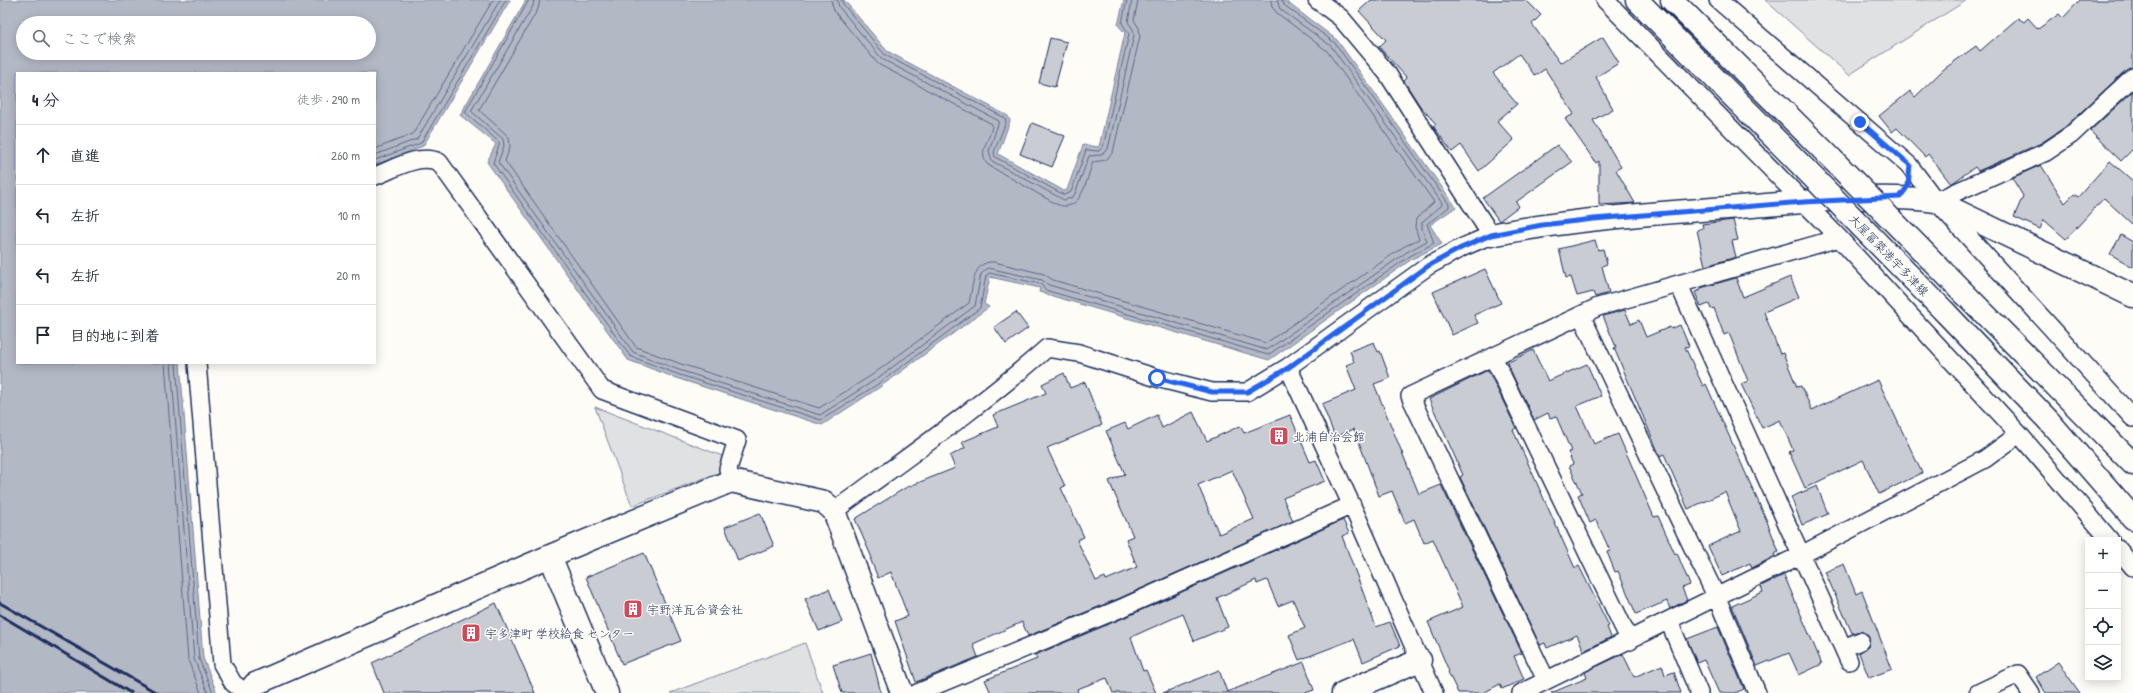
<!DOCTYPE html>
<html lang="ja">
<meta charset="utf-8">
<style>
:root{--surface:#fff;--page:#f2f2f3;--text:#1f2937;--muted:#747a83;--line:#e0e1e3}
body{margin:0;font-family:"Patrick Hand","Klee One",sans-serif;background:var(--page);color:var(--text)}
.controls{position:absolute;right:12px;bottom:12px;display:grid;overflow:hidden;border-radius:0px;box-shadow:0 2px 10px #0003}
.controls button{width:36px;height:36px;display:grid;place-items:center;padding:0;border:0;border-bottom:1px solid var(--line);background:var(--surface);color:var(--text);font:20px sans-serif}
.stop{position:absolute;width:12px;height:12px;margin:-9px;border:3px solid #2563eb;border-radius:50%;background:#fff}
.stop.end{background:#2563eb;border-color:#fff;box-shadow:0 1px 4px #0008}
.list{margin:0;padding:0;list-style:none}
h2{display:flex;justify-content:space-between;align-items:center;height:52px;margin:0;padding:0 16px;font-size:17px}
h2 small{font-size:13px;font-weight:400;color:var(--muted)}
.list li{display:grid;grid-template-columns:26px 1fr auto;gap:12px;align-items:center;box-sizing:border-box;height:60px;padding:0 16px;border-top:1px solid var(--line)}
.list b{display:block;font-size:15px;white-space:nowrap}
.list em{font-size:13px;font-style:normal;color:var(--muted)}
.icon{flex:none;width:22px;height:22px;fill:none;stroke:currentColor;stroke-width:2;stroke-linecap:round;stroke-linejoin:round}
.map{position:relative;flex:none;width:2133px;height:693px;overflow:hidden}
.search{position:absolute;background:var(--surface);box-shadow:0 2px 10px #0003;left:16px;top:16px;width:360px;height:44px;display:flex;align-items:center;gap:10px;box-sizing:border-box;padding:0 14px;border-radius:22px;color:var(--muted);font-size:15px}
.panel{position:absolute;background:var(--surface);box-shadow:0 2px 10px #0003;left:16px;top:72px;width:360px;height:292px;border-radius:0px}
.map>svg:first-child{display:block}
</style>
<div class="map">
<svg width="2133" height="693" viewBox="0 0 2133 693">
<rect width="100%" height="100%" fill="#fdfcf7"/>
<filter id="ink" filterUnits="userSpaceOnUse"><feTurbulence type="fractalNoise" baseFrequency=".025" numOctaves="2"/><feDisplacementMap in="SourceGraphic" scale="8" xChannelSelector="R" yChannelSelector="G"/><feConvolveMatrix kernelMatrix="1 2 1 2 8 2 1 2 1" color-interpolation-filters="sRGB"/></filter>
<g filter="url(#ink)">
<path fill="#e0e1e3" stroke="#7e88a0" d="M 1765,0 L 1967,0 L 1849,75 Z
M 595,407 L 725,457 L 720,472 L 632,506 Z
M 805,643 L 823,693 L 670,693 Z"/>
<path fill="#b3b8c5" stroke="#76819c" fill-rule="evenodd" d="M 0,0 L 510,0 L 423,146 L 375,165 L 375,73 L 17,73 L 17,363 L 180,363 L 203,658 L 217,693 L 0,693 ZM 23,23 L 369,23 L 369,53 L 23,53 Z
M 526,0 L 844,0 L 887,51 L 1008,116 L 1010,121 L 998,154 L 1064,191 L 1067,190 L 1083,145 L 1099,147 L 1125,33 L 1118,25 L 1124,0 L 1284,0 L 1337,40 L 1456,207 L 1430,225 L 1442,244 L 1412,259 L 1269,360 L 1039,292 L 1040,288 L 990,277 L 984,304 L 989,307 L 880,387 L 822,425 L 676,378 L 628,360 L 487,162 L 496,144 L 460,115 Z"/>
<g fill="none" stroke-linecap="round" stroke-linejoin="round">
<path stroke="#586687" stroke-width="1" d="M 529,0 L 465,112 L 499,142 L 499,145 L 493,163 L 630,356 L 677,374 L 821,420 L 878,384 L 980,308 L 986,276 L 989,273 L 1041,284 L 1045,290 L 1268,355 L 1410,256 L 1434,243 L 1427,224 L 1449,207 L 1449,204 L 1335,43 L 1284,5 L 1282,0
M 534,0 L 533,6 L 471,111 L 503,139 L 504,146 L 498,162 L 633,352 L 679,370 L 820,415 L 875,380 L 975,306 L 981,274 L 988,268 L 1042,280 L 1049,285 L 1267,350 L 1407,252 L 1427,241 L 1422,229 L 1422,222 L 1442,205 L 1442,203 L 1331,46 L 1280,9 L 1277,0
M 540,0 L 538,9 L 479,110 L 509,137 L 510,147 L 505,161 L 636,347 L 681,364 L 819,408 L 872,375 L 969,303 C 973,288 972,260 994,262 L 1044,274 L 1053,280 L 1266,343 L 1403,247 L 1419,239 L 1415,227 L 1416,219 L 1434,202 L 1327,51 L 1277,13 L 1272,7 L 1271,0
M 831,0 L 834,11 L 878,64 L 992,124 C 992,139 976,151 988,165 L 1056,204 C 1082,215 1086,179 1093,162 L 1106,160 L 1113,152 L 1140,36 L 1139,28 L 1134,20 L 1138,0
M 837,0 L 839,7 L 882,59 L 999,121 L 989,151 L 992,161 L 1064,200 L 1071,198 L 1075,194 L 1089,156 L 1101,155 L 1108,149 L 1134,35 L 1133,29 L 1128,22 L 1132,0
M 842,0 L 843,4 L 885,55 L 1005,118 L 1006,122 L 994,152 L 995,157 L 1064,195 L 1071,192 L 1086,150 L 1099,151 L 1103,147 L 1129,34 L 1122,23 L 1127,0
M 375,149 L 413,134 L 493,0
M 375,155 L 417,139 L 500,0
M 375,160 L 421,143 L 506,0
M 165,363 L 188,660 L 201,693
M 171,363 L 194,659 L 208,693
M 176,363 L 199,659 L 213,693"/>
</g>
<path fill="#c9ccd3" stroke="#1b2f5e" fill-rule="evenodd" d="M 1371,0 L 1526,0 L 1541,15 L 1532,24 L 1560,63 L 1603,37 L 1619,63 L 1596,77 L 1613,109 L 1593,120 L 1621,167 L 1616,170 L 1635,203 L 1599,205 L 1599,161 L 1596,163 L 1565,119 L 1574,114 L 1545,69 L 1535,76 L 1519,54 L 1493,73 L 1502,84 L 1501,85 L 1517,104 L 1497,121 L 1514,140 L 1479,171 L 1461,145 L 1452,152 L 1433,126 L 1436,124 L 1420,106 L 1404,81 L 1407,78 L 1379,47 L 1386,40 L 1359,11 Z
M 2080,0 L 2133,0 L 2133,67 L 2126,70 L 2065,127 L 2041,143 L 1978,171 L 1975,167 L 1951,184 L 1928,154 L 1925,157 L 1897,128 L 1892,132 L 1879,116 L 1910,91 L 1915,97 L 1944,69 L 1976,46 L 1980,51 L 2018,18 L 2024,22 L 2028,18 L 2038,29 L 2059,14 L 2063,18 Z
M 1050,38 L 1067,42 L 1055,87 L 1039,83 Z
M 2133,91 L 2133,149 L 2121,161 L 2090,131 Z
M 1032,123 L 1065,136 L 1052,167 L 1020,154 Z
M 1557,145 L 1572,162 L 1516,202 L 1519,206 L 1499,221 L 1483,198 Z
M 2110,161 L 2133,181 L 2133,225 L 2104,198 L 2066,239 L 2044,220 L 2040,229 L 2014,217 L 2023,196 L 2012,178 L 2041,165 L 2065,203 L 2074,194 L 2078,197 Z
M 1733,220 L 1738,240 L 1732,241 L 1736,257 L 1705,266 L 1697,230 L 1703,228 L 1702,224 Z
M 2121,235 L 2133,242 L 2133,267 L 2110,254 Z
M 1595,240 L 1598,250 L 1603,249 L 1607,264 L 1602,266 L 1609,293 L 1595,297 L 1593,292 L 1577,296 L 1571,277 L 1566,278 L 1559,249 Z
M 1485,269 L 1501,303 L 1474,315 L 1478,323 L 1452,335 L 1433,292 Z
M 1790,277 L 1799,297 L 1764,312 L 1780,354 L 1783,353 L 1797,387 L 1801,386 L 1812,410 L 1878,380 L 1922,473 L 1879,494 L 1863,460 L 1805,488 L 1789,452 L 1793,450 L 1780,420 L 1762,428 L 1741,384 L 1748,381 L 1729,333 L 1724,335 L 1714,308 L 1711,309 L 1709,304 L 1701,307 L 1695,292 L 1701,290 L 1701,288 L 1736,278 L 1743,297 Z
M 1625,310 L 1631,324 L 1639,320 L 1646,337 L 1670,327 L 1671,329 L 1680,325 L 1689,346 L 1685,347 L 1703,386 L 1706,384 L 1766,519 L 1779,552 L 1774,554 L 1775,556 L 1752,568 L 1750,563 L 1722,576 L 1708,546 L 1741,531 L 1725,492 L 1688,509 L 1664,454 L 1660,456 L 1614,348 L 1616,347 L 1603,316 Z
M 1016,312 L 1028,328 L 1006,344 L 994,327 Z
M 1374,342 L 1378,352 L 1380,351 L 1390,378 L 1374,384 L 1419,494 L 1441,485 L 1522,653 L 1514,656 L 1524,679 L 1502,689 L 1500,684 L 1483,693 L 1458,693 L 1448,672 L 1449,671 L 1428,622 L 1463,607 L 1433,539 L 1424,543 L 1414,519 L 1405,523 L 1392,491 L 1379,496 L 1354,429 L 1335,437 L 1322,404 L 1356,390 L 1346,365 L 1354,362 L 1350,351 Z
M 1533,350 L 1548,381 L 1587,364 L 1601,396 L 1577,406 L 1594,444 L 1618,434 L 1654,517 L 1658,516 L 1675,554 L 1677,553 L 1690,585 L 1682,588 L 1687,600 L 1670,609 L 1667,601 L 1636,614 L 1618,571 L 1615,572 L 1607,552 L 1610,551 L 1596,520 L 1590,523 L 1578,495 L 1582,493 L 1569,466 L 1573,464 L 1568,452 L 1571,451 L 1556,416 L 1550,418 L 1548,413 L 1534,420 L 1507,363 Z
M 1486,371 L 1489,372 L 1516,428 L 1513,430 L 1575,568 L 1579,566 L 1609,626 L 1607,627 L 1611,637 L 1584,651 L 1577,635 L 1547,648 L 1545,643 L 1540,645 L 1460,477 L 1463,475 L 1429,399 Z
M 1064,373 L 1070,388 L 1085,382 L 1102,425 L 1047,448 L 1065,486 L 1061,488 L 1084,537 L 1077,540 L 1096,581 L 1105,577 L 1106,580 L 1137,567 L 1126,539 L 1133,536 L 1109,481 L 1125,474 L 1106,431 L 1125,423 L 1128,429 L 1157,415 L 1162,428 L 1193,412 L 1207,441 L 1240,426 L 1244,433 L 1290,415 L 1310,462 L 1316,460 L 1325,481 L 1283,498 L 1293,521 L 1120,598 L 1028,636 L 1022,622 L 973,644 L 978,657 L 916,682 L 895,621 L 908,616 L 891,572 L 878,578 L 870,558 L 872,558 L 855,519 L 905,488 L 955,468 L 950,456 L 965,448 L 962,442 L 998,427 L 993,415 L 1046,393 L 1042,384 ZM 1232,470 L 1254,519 L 1219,534 L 1198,485 Z
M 1817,486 L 1828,514 L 1802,525 L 1791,497 Z
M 760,513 L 774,546 L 738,561 L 725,527 Z
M 1343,520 L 1349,533 L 1342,536 L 1376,627 L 1390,622 L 1400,646 L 1363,662 L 1354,639 L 1299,660 L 1289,635 L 1305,628 L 1293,600 L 1278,606 L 1267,580 L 1257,584 L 1256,580 L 1217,598 L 1228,627 L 1194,641 L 1183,614 L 1131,637 L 1143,671 L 1146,670 L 1156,693 L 1113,693 L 1107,678 L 1077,689 L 1078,693 L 991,693 L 985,680 L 1037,659 L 1035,655 L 1128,616 Z
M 644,553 L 681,641 L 622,664 L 586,577 Z
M 1844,564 L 1856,594 L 1862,591 L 1892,669 L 1869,678 L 1859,653 L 1868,647 L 1869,637 L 1861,631 L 1852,633 L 1825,572 Z
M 1784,575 L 1822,664 L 1799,675 L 1789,653 L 1757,666 L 1732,606 L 1763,592 L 1761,586 Z
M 829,589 L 842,622 L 819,631 L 805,599 Z
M 496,603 L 535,693 L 384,693 L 372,663 Z
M 1718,627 L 1744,689 L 1735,693 L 1719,693 L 1704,660 L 1697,663 L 1687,639 Z
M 871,653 L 881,693 L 842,693 L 833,665 Z
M 1623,654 L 1634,677 L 1662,665 L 1665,675 L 1674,672 L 1681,693 L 1551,693 L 1587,678 L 1585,672 Z
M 1304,662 L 1314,690 L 1305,693 L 1163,693 L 1219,670 L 1227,692 Z
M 2058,662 L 2080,693 L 2046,693 L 2036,677 Z"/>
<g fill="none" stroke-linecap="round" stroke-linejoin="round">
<g stroke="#1b2f5e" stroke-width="20">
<path id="street" d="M 1605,0 L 1839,238 L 2019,434 L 2110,540
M 1718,0 L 1909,165 L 1936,201 L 2133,418
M 375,176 C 394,169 419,153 439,162 L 602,390 L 737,440 L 728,469 L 731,481
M 1936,201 L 2046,152 L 2071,135 L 2133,77
M 1679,285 L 1849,661
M 1581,315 L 1717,598 L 1757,693
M 1493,357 L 1630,641
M 197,363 L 222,664 L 233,683 L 246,693
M 1288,367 L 1358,519 L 1434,693
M 834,511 C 906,458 980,407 1047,348 L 1079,353 L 1157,378 L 1212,392 L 1247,392 L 1288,367 L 1428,266 L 1461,248 L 1491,235 L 1387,73 L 1341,18 L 1317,0
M 2118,549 L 2133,567
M 1669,621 L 1699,693
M 1844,648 L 1860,641
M 1546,680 L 1410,396 L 1598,307 L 1839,238
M 917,693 L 1124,607 L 1352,505
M 1521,693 L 1801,555 L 1985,459 L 2019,434
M 1978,693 L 2018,674 L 2031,693"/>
</g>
<g stroke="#1b2f5e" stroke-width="25">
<path id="secondary" d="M 1637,0 L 1804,168
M 1672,0 L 1824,151
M 1491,235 C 1577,218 1664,213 1752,206 C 1813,202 1876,193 1936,201 L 2133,296
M 1963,292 L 2133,464
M 1944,311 L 2048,420 L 2133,518
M 550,556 L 607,693
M 248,693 L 255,684 L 550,556 L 731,481 L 824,502 L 834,511 L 902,693
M 1343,693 L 1420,660"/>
</g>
<use href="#street" stroke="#fdfcf7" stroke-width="17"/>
<use href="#secondary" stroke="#fdfcf7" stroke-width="22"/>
<path stroke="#1b2f5e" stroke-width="3" d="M 0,603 L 157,693
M 0,615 L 131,693"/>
<g stroke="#1b2f5e" stroke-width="25" stroke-linecap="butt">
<path id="secondary-bridge" d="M 1824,151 L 1963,292
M 1804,168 L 1944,311"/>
</g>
<use href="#secondary-bridge" stroke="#fdfcf7" stroke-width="22"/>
</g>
</g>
<g fill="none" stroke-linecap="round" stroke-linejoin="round" filter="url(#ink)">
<path stroke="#2563eb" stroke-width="5" d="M 1157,378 L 1212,392 L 1247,392 L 1288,368 L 1428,266 L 1461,248 L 1491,235 L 1542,225 L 1594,219 L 1804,202 L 1900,197 L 1908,186 L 1910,165 L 1860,122"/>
</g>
<defs>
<g id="building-square" transform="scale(1)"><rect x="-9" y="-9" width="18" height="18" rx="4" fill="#d1495b" stroke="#fdfcf7"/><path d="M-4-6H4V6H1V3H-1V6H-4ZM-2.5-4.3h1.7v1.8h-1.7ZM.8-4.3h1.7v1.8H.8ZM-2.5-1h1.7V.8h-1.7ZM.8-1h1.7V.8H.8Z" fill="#fff"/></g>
</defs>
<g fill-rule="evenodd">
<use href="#building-square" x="1279" y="436"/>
<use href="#building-square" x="633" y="609"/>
<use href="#building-square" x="471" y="633"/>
</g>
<g text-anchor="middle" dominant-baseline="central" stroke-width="3" stroke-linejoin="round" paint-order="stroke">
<g font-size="12" fill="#1b2f5e" stroke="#fdfcf7">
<text transform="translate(1889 255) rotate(46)">大屋冨築港宇多津線</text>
</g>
<g font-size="12" fill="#1b2f5e" stroke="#fdfcf7" text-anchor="start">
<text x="1293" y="436">北浦自治会館</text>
<text x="647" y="609">宇野洋瓦合資会社</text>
<text x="485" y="633">宇多津町 学校給食 センター</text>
</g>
</g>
</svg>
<div class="controls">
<button>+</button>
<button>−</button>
<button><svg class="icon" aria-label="locate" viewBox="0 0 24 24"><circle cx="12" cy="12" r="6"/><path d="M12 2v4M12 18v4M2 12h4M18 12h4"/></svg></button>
<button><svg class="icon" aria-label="layers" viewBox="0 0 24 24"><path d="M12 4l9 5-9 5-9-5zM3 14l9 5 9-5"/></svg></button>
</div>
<div class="stop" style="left:1157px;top:378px"></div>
<div class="stop end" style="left:1860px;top:122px"></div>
<div class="search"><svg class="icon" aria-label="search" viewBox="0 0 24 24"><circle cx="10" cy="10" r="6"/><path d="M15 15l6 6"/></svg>ここで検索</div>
<section class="panel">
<h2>4 分<small>徒歩 · 290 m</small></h2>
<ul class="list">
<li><svg class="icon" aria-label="ahead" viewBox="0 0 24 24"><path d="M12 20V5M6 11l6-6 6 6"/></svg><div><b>直進</b></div><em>260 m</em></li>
<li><svg class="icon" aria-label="left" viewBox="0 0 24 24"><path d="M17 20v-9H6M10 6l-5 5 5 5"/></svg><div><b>左折</b></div><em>10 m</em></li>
<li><svg class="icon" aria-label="left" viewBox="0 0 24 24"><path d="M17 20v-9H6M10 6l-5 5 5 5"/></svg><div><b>左折</b></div><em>20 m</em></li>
<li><svg class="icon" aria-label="arrive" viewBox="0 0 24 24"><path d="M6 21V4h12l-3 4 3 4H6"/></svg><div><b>目的地に到着</b></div></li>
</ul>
</section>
</div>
